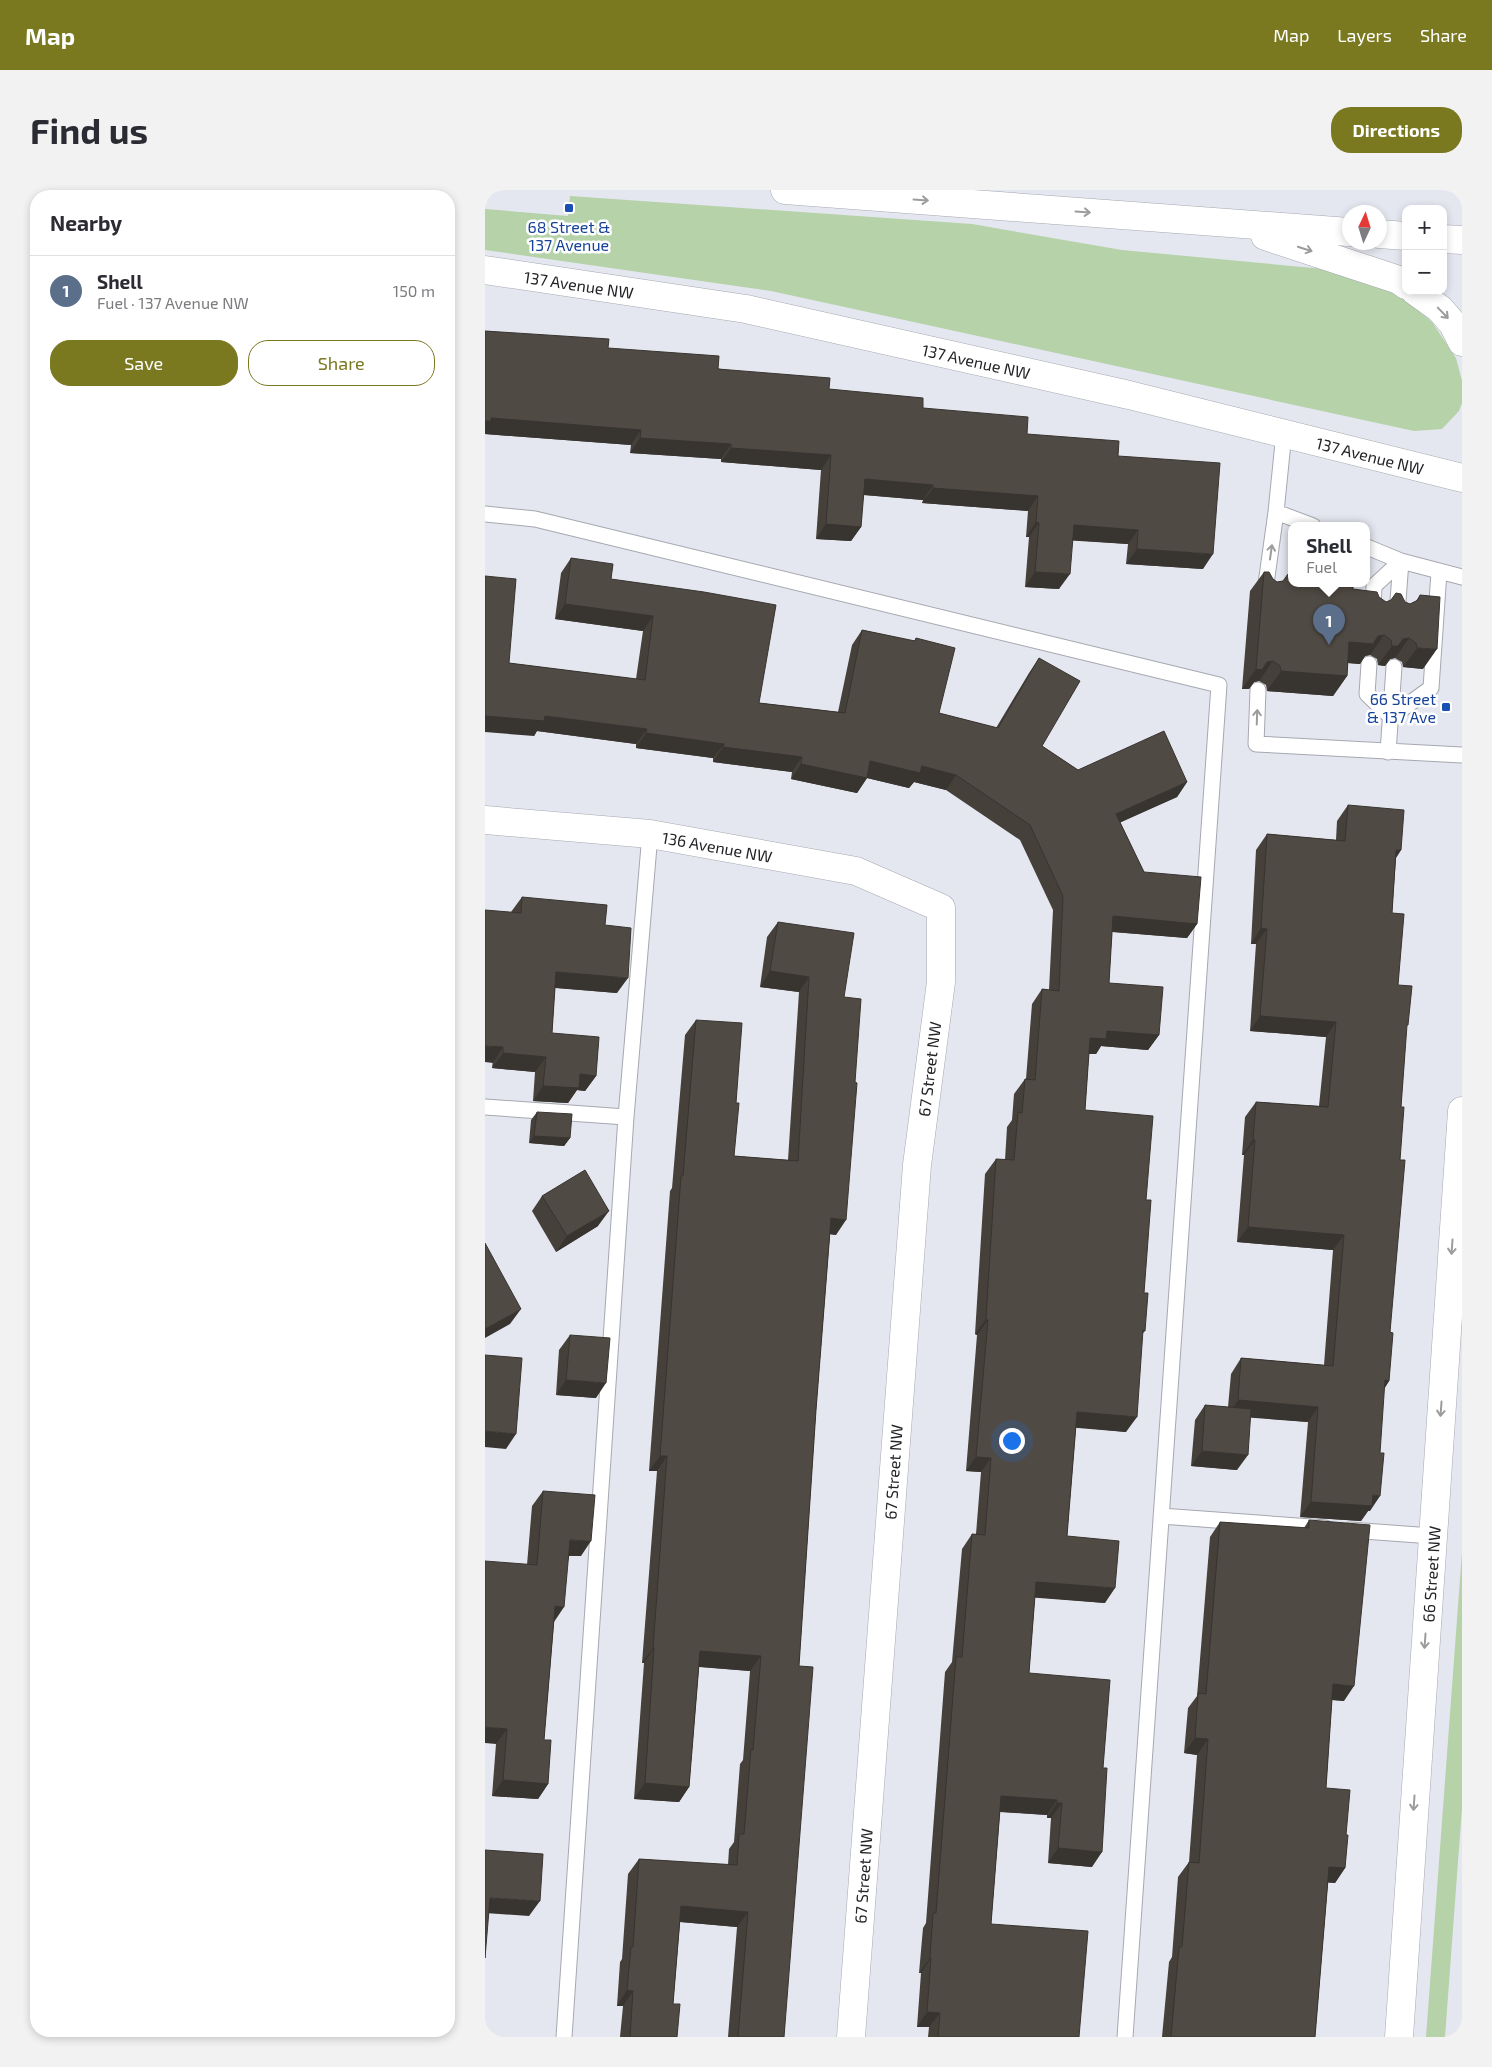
<!DOCTYPE html>
<meta charset="utf-8">
<style>
:root{--surface:#fff;--page:#f2f2f3;--text:#2b2b33;--muted:#7c7c81;--line:#e1e1e2;--accent:#7b7920}
body{margin:0;font-family:"Exo 2",sans-serif;background:var(--page);color:var(--text)}
.controls{position:absolute;right:15px;top:15px;display:grid;overflow:hidden;border-radius:10px;box-shadow:0 2px 8px #0003}
.controls button{width:45px;height:45px;display:grid;place-items:center;padding:0;border:0;border-bottom:1px solid var(--line);background:var(--surface);color:var(--text);font:25px sans-serif}
.compass{position:absolute;left:857px;top:15px;width:45px;height:45px;border-radius:50%;background:var(--surface);box-shadow:0 2px 8px #0003;rotate:4deg}
.you{position:absolute;left:526px;top:1250px;width:18px;height:18px;margin:-12px;border:4px solid #fff;border-radius:50%;background:#1a73e8;box-shadow:0 0 0 8px #1a73e833}
.badge{display:grid;place-items:center;width:32px;height:32px;border-radius:50%;background:var(--accent);color:#fff;font-size:16px;font-weight:700}
.pin{position:absolute;translate:-50% -41px;filter:drop-shadow(0 1px 2px #0008)}
.pin::after{content:'';position:absolute;top:26px;width:18px;height:15px;background:inherit;clip-path:polygon(0 0,100% 0,50% 100%)}
.popup{position:absolute;left:803px;top:332px;width:82px;height:65px;box-sizing:border-box;display:grid;place-content:center;border-radius:10px;background:var(--surface);filter:drop-shadow(0 1px 4px #0005);font-size:16px;white-space:nowrap;color:var(--muted)}
.popup b{font-size:19px;color:var(--text)}
.popup::after{content:'';position:absolute;left:50%;top:100%;margin-left:-10px;border:10px solid transparent;border-top-color:var(--surface)}
.list{margin:0;padding:0;list-style:none}
h2{display:flex;justify-content:space-between;align-items:center;height:65px;margin:0;padding:0 20px;font-size:21px}
h2 small{font-size:16px;font-weight:400;color:var(--muted)}
.list li{display:grid;grid-template-columns:32px 1fr auto;gap:15px;align-items:center;box-sizing:border-box;height:70px;padding:0 20px;border-top:1px solid var(--line)}
.list b{display:block;font-size:19px;white-space:nowrap}
.list p{margin:0;font-size:16px;white-space:nowrap;color:var(--muted)}
.list em{font-size:16px;font-style:normal;color:var(--muted)}
.actions{display:flex;gap:10px;padding:15px 20px}
.actions a{flex:1;padding:11px 0;border:1px solid var(--accent);border-radius:20px;text-align:center;font-size:18px;color:var(--accent)}
.actions .main{background:var(--accent);color:#fff}
.map{position:relative;flex:none;width:977px;height:1847px;overflow:hidden;border-radius:20px}
header{display:flex;align-items:center;gap:30px;box-sizing:border-box;height:70px;padding:0 25px;background:var(--accent);color:#fff}
header strong{font-size:24px}
nav{display:flex;gap:28px;margin-inline-start:auto;font-size:18px}
.intro{display:flex;align-items:center;justify-content:space-between;box-sizing:border-box;height:120px;padding:0 30px}
h1{margin:0;font-size:35px}
.button{padding:12px 22px;border-radius:20px;background:var(--accent);color:#fff;font-size:18px;font-weight:700}
main{display:flex;gap:30px;padding:0 30px}
aside{flex:1;background:var(--surface);border-radius:20px;box-shadow:0 2px 8px #0003}
.map>svg:first-child{display:block}
</style>
<header>
<strong>Map</strong>
<nav><a>Map</a><a>Layers</a><a>Share</a></nav>
</header>
<div class="intro"><h1>Find us</h1><a class="button">Directions</a></div>
<main>
<aside>
<h2>Nearby<small></small></h2>
<ul class="list">
<li><span class="badge" style="background:#5c6f8a">1</span><div><b>Shell</b><p>Fuel · 137 Avenue NW</p></div><em>150 m</em></li>
</ul>
<div class="actions"><a class="main">Save</a><a>Share</a></div>
</aside>
<div class="map">
<svg width="977" height="1847" viewBox="0 0 977 1847">
<rect width="100%" height="100%" fill="#e5e7f0"/>
<path fill="#b5d2a9" d="M 85,6 L 487,34 L 637,60 L 850,80 L 914,105 L 947,132 L 971,168 L 977,191 L 977,213 L 974,221 L 957,239 L 929,241 L 286,101 L 0,60 L 0,19 L 83,26 Z
M 977,1362 L 977,1618 L 960,1847 L 941,1847 Z"/>
<g fill="none" stroke-linecap="round" stroke-linejoin="round">
<g stroke="#a6a8b0" stroke-width="17">
<path id="lane" d="M 791,322 L 828,336
M 0,324 L 50,329 L 734,495 L 640,1847
M 882,357 L 916,371 L 977,387
M 780,401 L 791,322 L 799,243
M 888,421 L 889,396 L 916,371
M 912,424 L 916,371
M 884,474 L 882,504 L 906,527 L 946,498 L 954,382
M 773,500 L 771,554 L 977,565
M 903,562 L 909,477
M 0,917 L 141,927
M 676,1326 L 840,1338
M 865,1340 L 947,1346
M 79,1847 L 141,927 L 165,644"/>
</g>
<g stroke="#a6a8b0" stroke-width="29">
<g id="street">
<path id="s1" d="M 0,80 L 261,119 L 644,205 L 977,288"/>
<path id="s2" d="M 0,630 L 165,644 L 371,681 L 456,718 L 456,792 L 432,975 L 366,1847"/>
</g>
</g>
<g stroke="#a6a8b0" stroke-width="29">
<g id="secondary">
<path d="M 300,0 L 864,42"/>
<path d="M 894,44 L 921,46"/>
<path d="M 780,46 L 914,90 L 921,95"/>
<path d="M 958,49 L 977,50"/>
<path d="M 930,101 L 955,119 L 968,134 L 977,152"/>
<path id="s3" d="M 914,1847 L 977,921"/>
</g>
</g>
<use href="#lane" stroke="#fff" stroke-width="15"/>
<use href="#street" stroke="#fff" stroke-width="28"/>
<use href="#secondary" stroke="#fff" stroke-width="28"/>
</g>
<path fill="#45403a" d="M 0,141 L 123,158 L 344,199 L 438,218 L 542,244 L 633,266 L 718,379 L 641,374 L 643,354 L 587,350 L 574,399 L 540,397 L 544,347 L 541,347 L 543,321 L 437,313 L 438,310 L 378,305 L 376,337 L 366,351 L 331,349 L 336,280 L 236,272 L 236,269 L 145,263 L 146,255 L 0,244 Z
M 86,368 L 126,389 L 274,513 L 353,522 L 367,455 L 377,440 L 429,451 L 431,448 L 454,523 L 511,538 L 544,483 L 554,468 L 557,556 L 593,580 L 702,592 L 692,607 L 635,632 L 659,682 L 712,734 L 702,748 L 627,742 L 624,793 L 674,845 L 663,860 L 616,856 L 611,864 L 604,864 L 600,920 L 661,1010 L 659,1103 L 660,1141 L 657,1144 L 641,1242 L 591,1237 L 582,1346 L 620,1413 L 550,1407 L 544,1483 L 607,1677 L 563,1673 L 566,1628 L 562,1628 L 562,1625 L 515,1622 L 506,1734 L 594,1847 L 443,1847 L 444,1837 L 432,1837 L 436,1783 L 434,1783 L 438,1738 L 441,1733 L 460,1482 L 467,1472 L 477,1359 L 487,1344 L 491,1344 L 496,1282 L 481,1281 L 492,1145 L 490,1144 L 500,984 L 511,969 L 520,970 L 522,937 L 527,930 L 529,904 L 540,889 L 541,889 L 547,814 L 557,799 L 564,800 L 568,720 L 535,650 L 461,600 L 429,592 L 424,598 L 382,588 L 372,603 L 306,589 L 307,582 L 228,572 L 228,568 L 151,558 L 151,554 L 52,541 L 49,546 L 24,473 L 151,489 L 158,441 L 70,429 L 76,383 Z
M 779,382 L 788,389 L 792,392 L 798,391 L 806,394 L 868,399 L 894,407 L 901,412 L 920,412 L 925,414 L 931,411 L 935,405 L 938,479 L 918,477 L 917,472 L 910,468 L 905,469 L 900,476 L 893,475 L 892,469 L 885,465 L 880,466 L 875,474 L 863,473 L 862,486 L 848,506 L 782,501 L 781,495 L 774,491 L 769,492 L 764,499 L 757,499 L 765,401 Z
M 863,615 L 916,660 L 911,668 L 907,723 L 913,795 L 921,838 L 916,917 L 915,970 L 905,1142 L 904,1191 L 899,1199 L 885,1321 L 883,1321 L 876,1331 L 815,1327 L 823,1232 L 766,1227 L 752,1280 L 706,1276 L 710,1230 L 720,1215 L 743,1217 L 746,1184 L 756,1168 L 839,1175 L 848,1060 L 752,1052 L 759,965 L 757,965 L 760,927 L 771,912 L 834,916 L 841,847 L 765,841 L 771,754 L 766,754 L 771,660 L 782,644 L 851,650 L 852,631 Z
M 37,707 L 120,735 L 132,803 L 70,798 L 67,843 L 111,886 L 100,901 L 92,900 L 83,913 L 48,911 L 50,882 L 7,878 L 26,722 Z
M 293,732 L 359,807 L 351,1045 L 345,1044 L 331,1220 L 314,1476 L 299,1847 L 243,1847 L 252,1737 L 195,1732 L 188,1814 L 192,1847 L 135,1847 L 138,1816 L 132,1816 L 135,1772 L 137,1769 L 143,1684 L 154,1669 L 243,1675 L 244,1659 L 249,1652 L 255,1574 L 258,1570 L 265,1481 L 214,1477 L 204,1597 L 194,1612 L 149,1609 L 159,1473 L 157,1473 L 172,1281 L 164,1281 L 185,1001 L 187,998 L 200,845 L 211,830 L 251,913 L 249,966 L 303,970 L 314,802 L 275,797 L 282,747 Z
M 52,922 L 85,948 L 79,956 L 44,953 L 46,930 Z
M 57,1006 L 113,1036 L 71,1062 L 47,1021 Z
M 85,1145 L 111,1208 L 71,1205 L 74,1160 Z
M 58,1301 L 96,1366 L 84,1366 L 69,1432 L 59,1550 L 63,1594 L 53,1609 L 7,1606 L 11,1554 L 42,1375 L 47,1316 Z
M 824,1330 L 859,1511 L 847,1510 L 841,1598 L 861,1645 L 860,1678 L 850,1693 L 843,1692 L 830,1847 L 677,1847 L 684,1772 L 687,1767 L 693,1687 L 704,1672 L 712,1565 L 699,1563 L 703,1518 L 712,1506 L 725,1347 L 735,1332 L 819,1338 Z"/>
<path fill="#383430" d="M 6,228 L 156,240 L 146,255 L 0,244 L 0,231 Z
M 155,248 L 246,254 L 236,269 L 145,263 Z
M 246,258 L 346,265 L 336,280 L 236,272 Z
M 380,289 L 448,295 L 438,310 L 369,304 Z
M 448,298 L 553,306 L 543,321 L 437,313 Z
M 551,332 L 554,333 L 544,347 L 541,347 Z
M 341,334 L 376,337 L 366,351 L 331,349 Z
M 589,335 L 653,340 L 643,354 L 578,350 Z
M 652,359 L 728,364 L 718,379 L 641,374 Z
M 550,382 L 585,384 L 574,399 L 540,397 Z
M 80,414 L 168,426 L 158,441 L 70,429 Z
M 899,445 L 885,465 L 880,466 L 875,474 L 850,472 L 864,452 Z
M 924,448 L 910,468 L 905,469 L 900,476 L 893,475 L 907,456 L 918,449 Z
M 932,458 L 952,459 L 938,479 L 918,477 Z
M 788,471 L 774,491 L 769,492 L 764,499 L 757,499 L 771,479 L 782,472 Z
M 796,481 L 862,486 L 848,506 L 782,501 Z
M 0,526 L 60,526 L 162,539 L 151,554 L 52,541 L 49,546 L 0,542 Z
M 161,543 L 239,554 L 228,568 L 151,558 Z
M 238,557 L 317,567 L 307,582 L 228,572 Z
M 385,571 L 437,576 L 471,585 L 461,600 L 429,592 L 424,598 L 382,588 L 372,603 L 306,589 L 316,574 Z
M 702,592 L 692,607 L 621,639 L 631,624 Z
M 911,660 L 916,660 L 906,675 Z
M 628,726 L 712,734 L 702,748 L 617,741 Z
M 776,738 L 782,739 L 771,754 L 766,754 Z
M 285,781 L 324,787 L 314,802 L 275,797 Z
M 71,782 L 143,788 L 132,803 L 61,797 Z
M 775,826 L 851,832 L 841,847 L 765,841 Z
M 622,841 L 674,845 L 663,860 L 616,856 L 611,864 L 595,863 L 605,848 Z
M 0,856 L 18,857 L 8,873 L 0,872 Z
M 18,863 L 61,867 L 50,882 L 7,878 Z
M 95,884 L 111,886 L 100,901 L 92,900 L 83,913 L 48,911 L 58,896 Z
M 49,946 L 85,948 L 79,956 L 44,953 Z
M 768,950 L 770,950 L 759,965 L 757,965 Z
M 124,1021 L 113,1036 L 71,1062 L 82,1046 Z
M 346,1028 L 361,1030 L 351,1045 L 336,1043 Z
M 763,1037 L 859,1045 L 848,1060 L 752,1052 Z
M 36,1119 L 25,1134 L 0,1148 L 0,1139 Z
M 501,1129 L 503,1130 L 492,1145 L 490,1144 Z
M 81,1190 L 121,1193 L 111,1208 L 71,1205 Z
M 900,1190 L 904,1191 L 894,1207 Z
M 753,1210 L 833,1217 L 823,1232 L 743,1226 Z
M 592,1222 L 652,1227 L 641,1242 L 581,1237 Z
M 0,1241 L 31,1244 L 21,1259 L 0,1257 Z
M 717,1261 L 763,1265 L 752,1280 L 706,1276 Z
M 175,1266 L 182,1266 L 172,1281 L 164,1281 Z
M 491,1267 L 506,1268 L 496,1282 L 481,1281 Z
M 888,1305 L 895,1306 L 885,1321 L 883,1321 L 876,1331 L 815,1327 L 826,1312 Z
M 85,1350 L 106,1351 L 96,1366 L 74,1365 Z
M 551,1392 L 630,1398 L 620,1413 L 541,1407 Z
M 70,1416 L 79,1417 L 69,1432 Z
M 168,1458 L 169,1458 L 159,1473 L 157,1473 Z
M 215,1461 L 276,1466 L 265,1481 L 205,1476 Z
M 848,1494 L 869,1496 L 859,1511 L 837,1509 Z
M 0,1537 L 22,1539 L 11,1554 L 0,1553 Z
M 710,1548 L 723,1549 L 712,1565 L 699,1563 Z
M 18,1590 L 63,1594 L 53,1609 L 7,1606 Z
M 160,1593 L 204,1597 L 194,1612 L 149,1609 Z
M 516,1606 L 572,1610 L 562,1625 L 505,1621 Z
M 572,1613 L 577,1613 L 566,1628 L 562,1628 Z
M 573,1658 L 617,1662 L 607,1677 L 563,1673 Z
M 844,1677 L 860,1678 L 850,1693 L 833,1692 Z
M 5,1708 L 55,1711 L 44,1726 L 0,1723 Z
M 196,1716 L 263,1722 L 252,1737 L 185,1731 Z
M 445,1768 L 446,1768 L 436,1783 L 434,1783 Z
M 142,1800 L 148,1801 L 138,1816 L 132,1816 Z
M 442,1822 L 455,1823 L 444,1837 L 432,1837 Z"/>
<path fill="#504a44" stroke="#383430" d="M 0,141 L 124,149 L 123,158 L 234,166 L 233,179 L 345,188 L 344,199 L 438,208 L 438,218 L 543,227 L 542,244 L 634,251 L 633,266 L 735,273 L 728,364 L 652,359 L 653,340 L 589,335 L 585,384 L 550,382 L 554,333 L 551,332 L 553,306 L 448,298 L 448,295 L 380,289 L 376,337 L 341,334 L 346,265 L 246,258 L 246,254 L 155,248 L 156,240 L 6,228 L 6,231 L 0,231 Z
M 86,368 L 128,374 L 126,389 L 219,402 L 291,415 L 274,513 L 360,523 L 377,440 L 430,451 L 431,448 L 470,458 L 454,523 L 513,538 L 554,468 L 595,491 L 557,556 L 593,580 L 679,541 L 702,592 L 631,624 L 659,682 L 716,687 L 712,734 L 628,726 L 624,793 L 678,797 L 674,845 L 622,841 L 621,849 L 605,848 L 600,920 L 668,926 L 661,1010 L 666,1010 L 659,1103 L 663,1103 L 660,1141 L 658,1140 L 652,1227 L 592,1222 L 582,1346 L 634,1351 L 630,1398 L 551,1392 L 544,1483 L 625,1490 L 618,1578 L 622,1578 L 617,1662 L 573,1658 L 577,1613 L 572,1613 L 572,1610 L 516,1606 L 506,1734 L 603,1741 L 594,1847 L 453,1847 L 455,1823 L 442,1822 L 446,1768 L 445,1768 L 448,1723 L 451,1723 L 471,1467 L 477,1467 L 487,1344 L 500,1345 L 506,1268 L 491,1267 L 503,1130 L 501,1129 L 511,969 L 529,970 L 533,922 L 537,923 L 540,889 L 550,890 L 557,799 L 574,801 L 578,706 L 545,635 L 471,585 L 437,576 L 435,583 L 385,571 L 382,588 L 316,574 L 317,567 L 238,557 L 239,554 L 161,543 L 162,539 L 60,526 L 59,531 L 0,526 L 0,386 L 31,389 L 24,473 L 160,490 L 168,426 L 80,414 Z
M 779,382 L 784,382 L 788,389 L 792,392 L 798,391 L 803,384 L 806,384 L 806,394 L 826,394 L 868,397 L 868,399 L 892,402 L 894,407 L 901,412 L 906,410 L 911,403 L 916,404 L 920,412 L 925,414 L 933,410 L 935,405 L 955,407 L 952,459 L 932,458 L 931,453 L 924,448 L 918,449 L 913,456 L 907,456 L 906,450 L 899,445 L 893,446 L 888,454 L 864,452 L 862,486 L 796,481 L 795,476 L 788,471 L 782,472 L 777,480 L 771,479 Z
M 863,615 L 919,620 L 916,660 L 911,660 L 907,723 L 919,724 L 913,795 L 927,796 L 923,835 L 922,835 L 916,917 L 919,917 L 915,970 L 920,970 L 905,1142 L 908,1143 L 904,1191 L 900,1190 L 895,1263 L 899,1263 L 895,1306 L 888,1305 L 887,1316 L 826,1312 L 833,1217 L 753,1210 L 756,1168 L 848,1176 L 859,1045 L 763,1037 L 770,950 L 768,950 L 771,912 L 843,917 L 851,832 L 775,826 L 782,739 L 776,738 L 782,644 L 860,651 Z
M 37,707 L 122,715 L 120,735 L 146,738 L 143,788 L 71,782 L 67,843 L 114,847 L 111,886 L 95,884 L 94,898 L 58,896 L 61,867 L 18,863 L 18,857 L 0,856 L 0,720 L 36,723 Z
M 293,732 L 369,743 L 359,807 L 376,809 L 370,892 L 372,893 L 361,1030 L 346,1028 L 331,1220 L 314,1476 L 328,1477 L 299,1847 L 253,1847 L 263,1722 L 196,1716 L 188,1814 L 195,1814 L 192,1847 L 145,1847 L 148,1801 L 142,1800 L 146,1757 L 148,1757 L 154,1669 L 252,1675 L 254,1644 L 259,1644 L 266,1559 L 268,1560 L 276,1466 L 215,1461 L 204,1597 L 160,1593 L 169,1458 L 168,1458 L 182,1266 L 175,1266 L 196,986 L 198,986 L 211,830 L 257,833 L 251,913 L 254,913 L 249,966 L 313,971 L 324,787 L 285,781 Z
M 52,922 L 87,924 L 85,948 L 49,946 Z
M 100,980 L 124,1021 L 82,1046 L 57,1006 Z
M 0,1053 L 36,1119 L 0,1139 Z
M 85,1145 L 125,1148 L 121,1193 L 81,1190 Z
M 0,1165 L 37,1168 L 31,1244 L 0,1241 Z
M 720,1215 L 766,1219 L 763,1265 L 717,1261 Z
M 58,1301 L 110,1305 L 106,1351 L 85,1350 L 79,1417 L 70,1416 L 59,1550 L 66,1550 L 63,1594 L 18,1590 L 22,1539 L 0,1537 L 0,1371 L 52,1375 Z
M 824,1330 L 885,1335 L 869,1496 L 848,1494 L 841,1598 L 865,1600 L 861,1645 L 863,1645 L 860,1678 L 844,1677 L 830,1847 L 686,1847 L 694,1757 L 697,1757 L 704,1672 L 714,1673 L 723,1549 L 710,1548 L 713,1503 L 721,1504 L 735,1332 L 824,1338 Z
M 0,1660 L 58,1664 L 55,1711 L 5,1708 L 0,1768 Z"/>
<defs><path id="oneway-shaft" d="M-6 0H5M1.5-3L5.5 0L1.5 3" fill="none" stroke-width="1.6" stroke-linecap="round" stroke-linejoin="round" transform="scale(1.25)"/></defs>
<g stroke="#9c9c9d">
<use href="#oneway-shaft" transform="translate(436 10) rotate(4)"/>
<use href="#oneway-shaft" transform="translate(598 22) rotate(4)"/>
<use href="#oneway-shaft" transform="translate(820 59) rotate(18)"/>
<use href="#oneway-shaft" transform="translate(958 123) rotate(46)"/>
<use href="#oneway-shaft" transform="translate(786 362) rotate(-82)"/>
<use href="#oneway-shaft" transform="translate(772 527) rotate(-88)"/>
<use href="#oneway-shaft" transform="translate(967 1057) rotate(94)"/>
<use href="#oneway-shaft" transform="translate(956 1219) rotate(94)"/>
<use href="#oneway-shaft" transform="translate(940 1451) rotate(94)"/>
<use href="#oneway-shaft" transform="translate(929 1613) rotate(94)"/>
</g>
<g fill="#1a4fb4" stroke="#fff" stroke-width="2">
<rect x="79" y="13" width="10" height="10" rx="2.5"/>
<rect x="956" y="512" width="10" height="10" rx="2.5"/>
</g>
<g text-anchor="middle" dominant-baseline="central" stroke-width="5" stroke-linejoin="round" paint-order="stroke">
<g font-size="16" fill="#164399" stroke="#fff">
<text x="84" y="36">68 Street &amp;<tspan x="84" dy="18">137 Avenue</tspan></text>
<text x="951" y="508" text-anchor="end">66 Street<tspan x="951" dy="18">&amp; 137 Ave</tspan></text>
</g>
<g font-size="16" fill="#222326" stroke="#fff">
<text stroke="none"><textPath href="#s1" startOffset="95">137 Avenue NW</textPath></text>
<text stroke="none"><textPath href="#s1" startOffset="500">137 Avenue NW</textPath></text>
<text stroke="none"><textPath href="#s1" startOffset="905">137 Avenue NW</textPath></text>
<text stroke="none"><textPath href="#s2" startOffset="234">136 Avenue NW</textPath></text>
<text transform="translate(444 879) rotate(-83)">67 Street NW</text>
<text transform="translate(408 1282) rotate(-86)">67 Street NW</text>
<text stroke="none"><textPath href="#s3" startOffset="464">66 Street NW</textPath></text>
<text transform="translate(378 1686) rotate(-86)">67 Street NW</text>
</g>
</g>
</svg>
<div class="controls">
<button>+</button>
<button>−</button>
</div>
<svg class="compass" viewBox="-18 -18 36 36"><path d="M0-13l5 13h-10z" fill="#e53935"/><path d="M0 13l5-13h-10z" fill="#7c7c81"/></svg>
<div class="you"></div>
<div class="pin badge" style="left:844px;top:455px;background:#5c6f8a">1</div>
<div class="popup"><b>Shell</b>Fuel</div>
</div>
</main>
